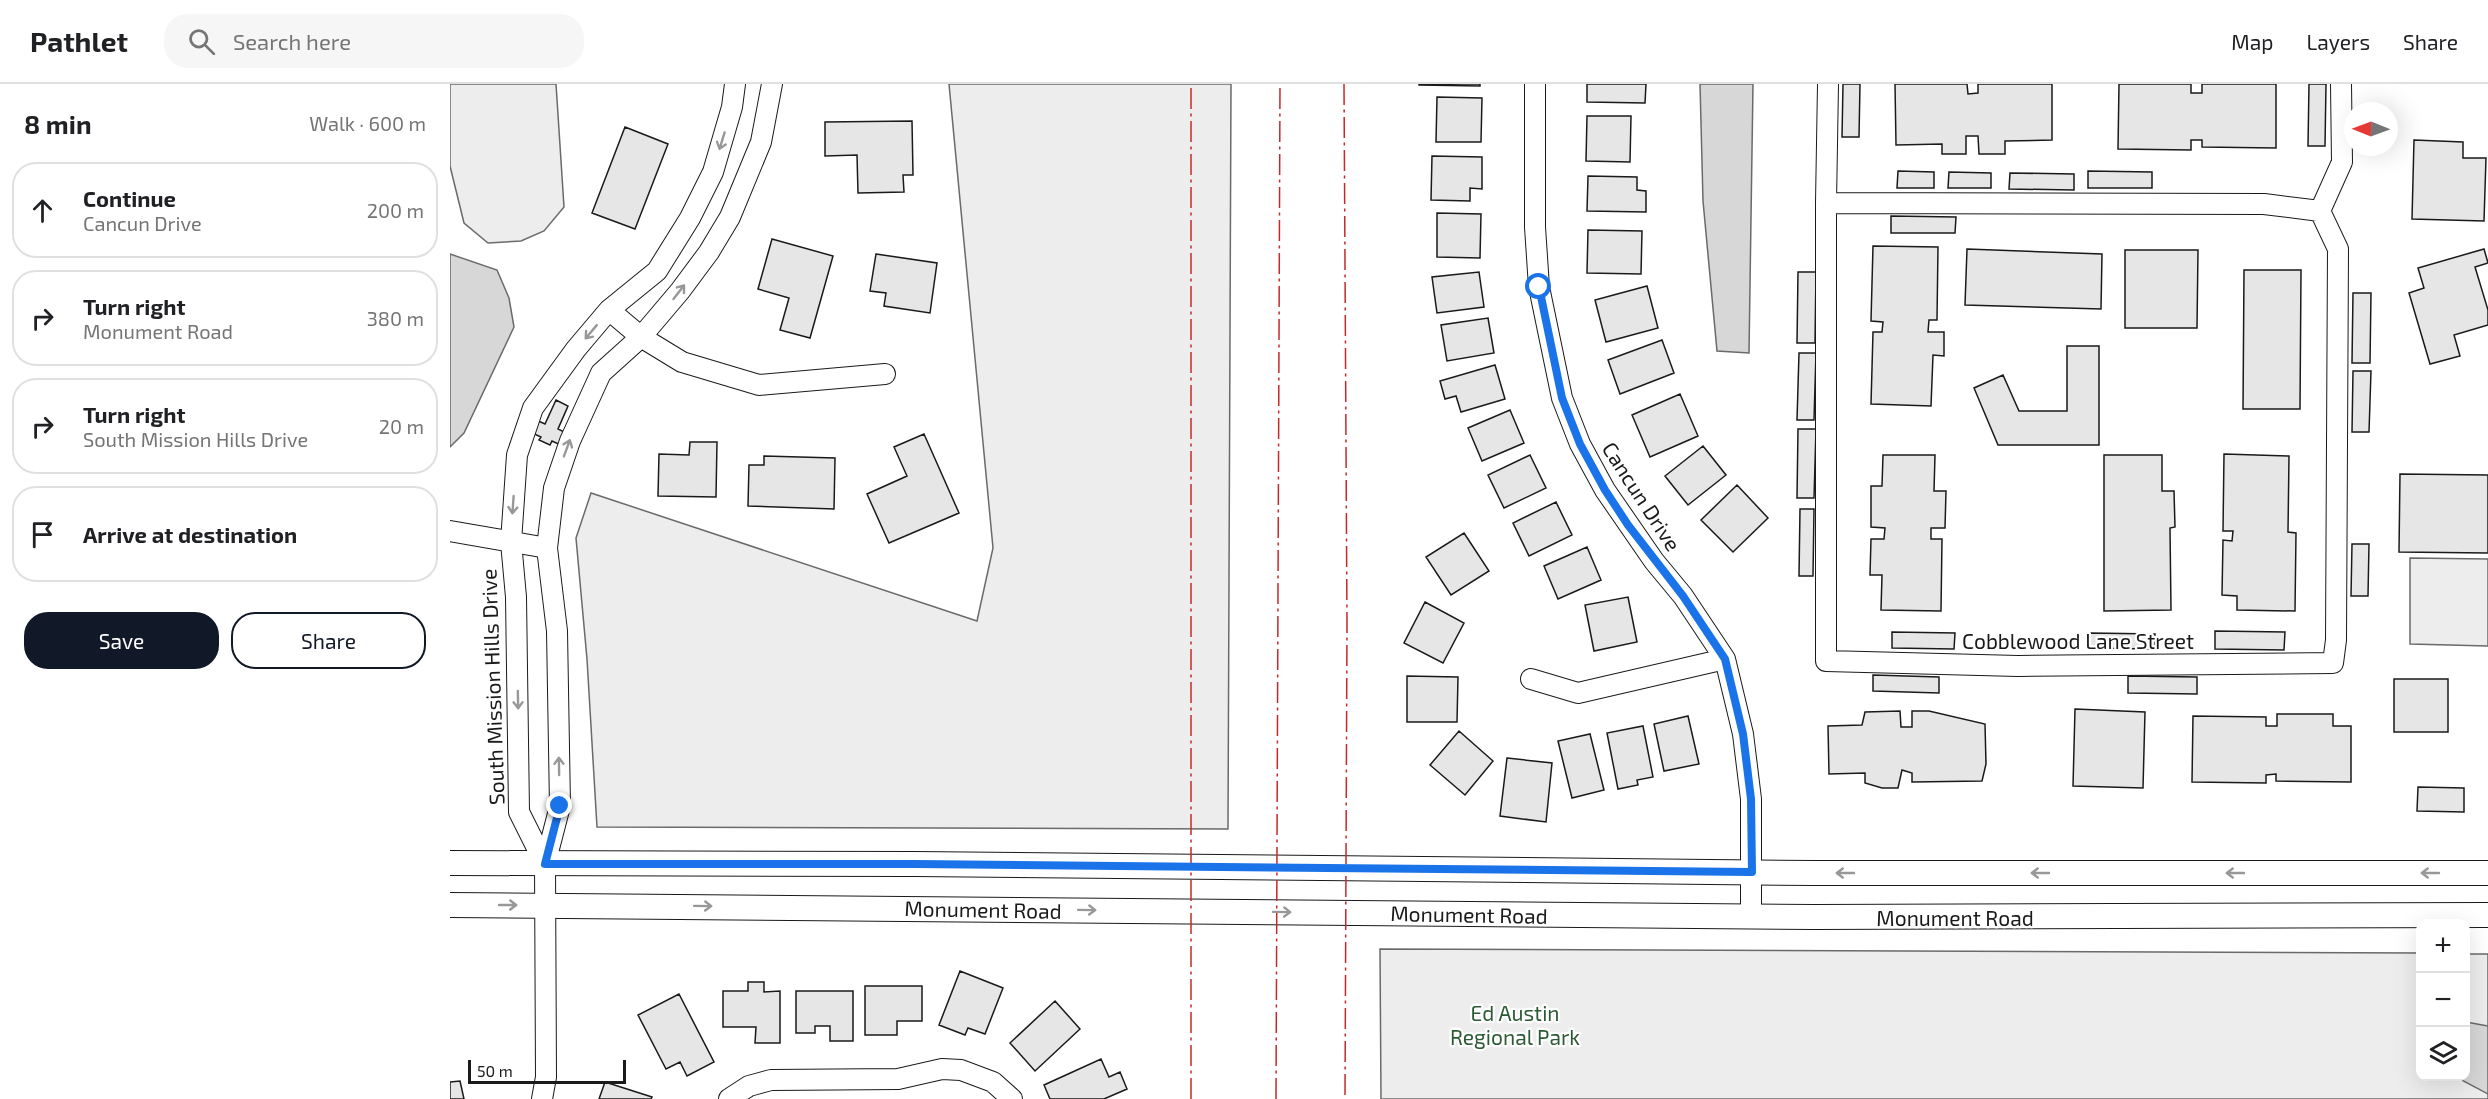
<!DOCTYPE html>
<meta charset="utf-8">
<style>
:root{--surface:#fff;--page:#f6f6f6;--text:#202124;--muted:#757577;--line:#e0e0e0;--accent:#111827}
body{margin:0;font-family:"Exo 2",sans-serif;background:var(--page);color:var(--text)}
.controls{position:absolute;right:18px;bottom:18px;display:grid;overflow:hidden;border-radius:12px;box-shadow:0 6px 24px #0002}
.controls button{width:54px;height:54px;display:grid;place-items:center;padding:0;border:0;border-bottom:2px solid var(--line);background:var(--surface);color:var(--text);font:30px sans-serif}
.compass{position:absolute;left:1894px;top:18px;width:54px;height:54px;border-radius:50%;background:var(--surface);box-shadow:0 6px 24px #0002;rotate:271deg}
.scale{position:absolute;left:18px;bottom:15px;width:158px;box-sizing:border-box;padding-left:6px;border:3px solid #1a1a1a;border-top:0;font-size:16px;line-height:21px;white-space:nowrap;color:#1a1a1a;-webkit-text-stroke:4px #fff;paint-order:stroke}
.stop{position:absolute;width:18px;height:18px;margin:-14px;border:4px solid #1a73e8;border-radius:50%;background:#fff}
.stop.end{background:#1a73e8;border-color:#fff;box-shadow:0 2px 6px #0008}
.list{margin:0;padding:0;list-style:none}
h2{display:flex;justify-content:space-between;align-items:center;height:78px;margin:0;padding:0 24px;font-size:26px}
h2 small{font-size:20px;font-weight:400;color:var(--muted)}
.list li{display:grid;grid-template-columns:39px 1fr auto;gap:18px;align-items:center;box-sizing:border-box;height:96px;margin:0 12px 12px;padding:0 12px;border:2px solid var(--line);border-radius:24px}
.list b{display:block;font-size:22px;white-space:nowrap}
.list p{margin:0;font-size:20px;white-space:nowrap;color:var(--muted)}
.list em{font-size:20px;font-style:normal;color:var(--muted)}
.actions{display:flex;gap:12px;padding:18px 24px}
.actions a{flex:1;padding:14px 0;border:2px solid var(--accent);border-radius:24px;text-align:center;font-size:21px;color:var(--accent)}
.actions .main{background:var(--accent);color:#fff}
.icon{flex:none;width:33px;height:33px;fill:none;stroke:currentColor;stroke-width:2;stroke-linecap:round;stroke-linejoin:round}
.map{position:relative;flex:none;width:2038px;height:1015px;overflow:hidden}
header{display:flex;align-items:center;gap:36px;box-sizing:border-box;height:84px;padding:0 30px;background:var(--surface);border-bottom:2px solid var(--line)}
header strong{font-size:28px}
nav{display:flex;gap:33px;margin-inline-start:auto;font-size:21px}
.search{width:420px;height:54px;background:var(--page);display:flex;align-items:center;gap:15px;box-sizing:border-box;padding:0 21px;border-radius:24px;color:var(--muted);font-size:22px}
main{display:flex}
aside{flex:1;background:var(--surface)}
.map>svg:first-child{display:block}
</style>
<header>
<strong>Pathlet</strong>
<div class="search"><svg class="icon" aria-label="search" viewBox="0 0 24 24"><circle cx="10" cy="10" r="6"/><path d="M15 15l6 6"/></svg>Search here</div>
<nav><a>Map</a><a>Layers</a><a>Share</a></nav>
</header>
<main>
<aside>
<h2>8 min<small>Walk · 600 m</small></h2>
<ul class="list">
<li><svg class="icon" aria-label="ahead" viewBox="0 0 24 24"><path d="M12 20V5M6 11l6-6 6 6"/></svg><div><b>Continue</b><p>Cancun Drive</p></div><em>200 m</em></li>
<li><svg class="icon" aria-label="right" viewBox="0 0 24 24"><path d="M7 20v-9h11M14 6l5 5-5 5"/></svg><div><b>Turn right</b><p>Monument Road</p></div><em>380 m</em></li>
<li><svg class="icon" aria-label="right" viewBox="0 0 24 24"><path d="M7 20v-9h11M14 6l5 5-5 5"/></svg><div><b>Turn right</b><p>South Mission Hills Drive</p></div><em>20 m</em></li>
<li><svg class="icon" aria-label="arrive" viewBox="0 0 24 24"><path d="M6 21V4h12l-3 4 3 4H6"/></svg><div><b>Arrive at destination</b></div></li>
</ul>
<div class="actions"><a class="main">Save</a><a>Share</a></div>
</aside>
<div class="map">
<svg width="2038" height="1015" viewBox="0 0 2038 1015">
<rect width="100%" height="100%" fill="#fff"/>
<path fill="#ededed" stroke="#6a6a6a" stroke-width="1.5" d="M 0,0 L 106,0 L 114,123 L 94,147 L 71,157 L 38,159 L 14,139 L 0,82 Z
M 499,0 L 781,0 L 778,745 L 147,743 L 137,575 L 126,454 L 141,409 L 527,537 L 543,464 Z
M 1960,474 L 2038,475 L 2038,562 L 1960,560 Z
M 930,865 L 1970,869 L 1970,992 L 2016,992 L 2016,870 L 2038,870 L 2038,1015 L 931,1015 Z"/>
<path fill="#d7d7d7" stroke="#6a6a6a" stroke-width="1.5" d="M 1250,0 L 1303,0 L 1299,269 L 1267,267 L 1253,117 Z
M 0,170 L 47,186 L 59,214 L 64,243 L 14,349 L 0,363 Z
M 2016,938 L 2038,942 L 2038,1010 L 2006,993 L 2016,992 Z"/>
<path fill="#e6e6e6" stroke="#1a1a1a" stroke-width="1.5" d="M 969,0 L 1030,0 L 1030,2 L 969,1 Z
M 1137,0 L 1196,0 L 1195,19 L 1137,18 Z
M 1393,0 L 1410,0 L 1409,53 L 1392,53 Z
M 1445,0 L 1517,0 L 1518,10 L 1528,9 L 1528,0 L 1602,0 L 1602,56 L 1555,57 L 1555,70 L 1529,70 L 1528,52 L 1516,52 L 1516,70 L 1492,70 L 1492,60 L 1446,61 Z
M 1669,0 L 1741,0 L 1741,9 L 1752,9 L 1752,0 L 1826,0 L 1826,64 L 1752,63 L 1752,56 L 1741,56 L 1741,66 L 1668,65 Z
M 1859,0 L 1876,0 L 1875,62 L 1858,62 Z
M 987,13 L 1032,14 L 1031,58 L 986,58 Z
M 1137,32 L 1181,32 L 1180,78 L 1136,77 Z
M 462,37 L 463,91 L 453,91 L 454,108 L 408,109 L 407,71 L 375,72 L 375,38 Z
M 175,43 L 218,60 L 185,145 L 142,129 Z
M 1964,56 L 2013,58 L 2013,74 L 2036,74 L 2034,137 L 1962,135 Z
M 982,72 L 1032,73 L 1032,105 L 1020,104 L 1020,117 L 981,116 Z
M 1448,87 L 1484,88 L 1484,104 L 1447,104 Z
M 1638,87 L 1702,88 L 1702,104 L 1638,104 Z
M 1499,88 L 1541,89 L 1541,104 L 1498,104 Z
M 1560,89 L 1624,90 L 1624,106 L 1559,105 Z
M 1138,92 L 1187,93 L 1187,106 L 1196,107 L 1196,128 L 1137,127 Z
M 987,129 L 1031,130 L 1030,174 L 987,173 Z
M 1441,132 L 1506,133 L 1505,149 L 1441,149 Z
M 1138,146 L 1192,147 L 1191,190 L 1137,189 Z
M 322,155 L 383,172 L 360,254 L 330,246 L 339,214 L 308,205 Z
M 1423,162 L 1488,163 L 1487,236 L 1479,236 L 1478,248 L 1494,248 L 1494,272 L 1483,271 L 1481,322 L 1421,320 L 1423,248 L 1432,248 L 1433,238 L 1421,237 Z
M 1517,165 L 1652,170 L 1651,225 L 1515,221 Z
M 2034,165 L 2038,179 L 2025,183 L 2038,226 L 2038,241 L 2004,251 L 2010,272 L 1980,280 L 1959,209 L 1974,204 L 1968,184 Z
M 1675,166 L 1748,166 L 1747,244 L 1675,244 Z
M 426,170 L 487,179 L 480,229 L 434,222 L 436,209 L 420,207 Z
M 1794,186 L 1851,186 L 1850,325 L 1793,325 Z
M 1029,188 L 1034,223 L 987,229 L 982,193 Z
M 1348,188 L 1366,188 L 1365,259 L 1347,259 Z
M 1197,202 L 1208,244 L 1156,258 L 1145,216 Z
M 1903,209 L 1921,209 L 1920,279 L 1902,279 Z
M 1038,234 L 1044,269 L 997,277 L 991,241 Z
M 1212,256 L 1224,289 L 1170,310 L 1158,276 Z
M 1617,262 L 1649,262 L 1649,361 L 1548,361 L 1524,304 L 1553,291 L 1569,327 L 1617,327 Z
M 1349,269 L 1366,269 L 1364,336 L 1347,336 Z
M 1045,281 L 1055,315 L 1011,328 L 1006,312 L 995,315 L 990,297 Z
M 1903,287 L 1921,287 L 1919,348 L 1902,348 Z
M 1230,310 L 1248,352 L 1200,373 L 1182,331 Z
M 106,316 L 118,322 L 108,345 L 120,351 L 115,363 L 102,357 L 100,361 L 89,356 L 91,353 L 78,347 L 84,335 L 95,340 Z
M 1060,326 L 1074,359 L 1032,377 L 1018,344 Z
M 1348,345 L 1366,345 L 1364,414 L 1347,414 Z
M 474,350 L 509,429 L 439,459 L 417,410 L 457,392 L 444,363 Z
M 240,358 L 267,358 L 266,413 L 208,412 L 209,370 L 239,371 Z
M 1253,362 L 1276,391 L 1238,421 L 1215,392 Z
M 1774,370 L 1839,372 L 1838,448 L 1846,449 L 1845,527 L 1787,526 L 1787,512 L 1772,511 L 1773,456 L 1782,457 L 1783,447 L 1773,447 Z
M 1080,371 L 1096,404 L 1054,424 L 1038,391 Z
M 1433,371 L 1485,371 L 1484,407 L 1496,407 L 1495,444 L 1481,444 L 1481,455 L 1492,455 L 1491,527 L 1431,526 L 1432,491 L 1420,491 L 1421,455 L 1434,455 L 1435,444 L 1421,443 L 1421,402 L 1432,402 Z
M 1654,371 L 1712,371 L 1712,407 L 1724,407 L 1725,443 L 1720,444 L 1721,526 L 1654,527 Z
M 314,372 L 385,374 L 384,425 L 298,422 L 299,381 L 314,381 Z
M 1950,390 L 2038,391 L 2038,469 L 1949,468 Z
M 1287,401 L 1318,434 L 1283,468 L 1251,436 Z
M 1106,418 L 1122,451 L 1079,472 L 1063,439 Z
M 1350,425 L 1364,425 L 1363,492 L 1349,492 Z
M 1014,449 L 1039,487 L 1001,511 L 976,473 Z
M 1902,460 L 1919,460 L 1918,512 L 1901,512 Z
M 1137,463 L 1151,496 L 1108,515 L 1094,482 Z
M 1178,513 L 1187,558 L 1144,567 L 1135,521 Z
M 975,518 L 1014,539 L 993,579 L 954,559 Z
M 1765,547 L 1835,548 L 1834,566 L 1765,565 Z
M 1442,548 L 1505,549 L 1504,565 L 1442,564 Z
M 1640,549 L 1705,550 L 1704,565 L 1640,564 Z
M 1423,591 L 1489,593 L 1489,609 L 1423,607 Z
M 957,592 L 1008,593 L 1007,638 L 957,638 Z
M 1678,592 L 1747,593 L 1747,610 L 1678,609 Z
M 1944,595 L 1998,595 L 1998,648 L 1944,648 Z
M 1625,625 L 1695,628 L 1693,704 L 1623,702 Z
M 1450,627 L 1451,643 L 1462,643 L 1462,627 L 1479,627 L 1535,640 L 1536,680 L 1532,697 L 1462,698 L 1462,689 L 1452,686 L 1448,704 L 1432,704 L 1415,699 L 1415,689 L 1379,690 L 1378,642 L 1412,641 L 1415,628 Z
M 1827,630 L 1883,630 L 1883,642 L 1901,642 L 1901,698 L 1826,697 L 1826,690 L 1816,691 L 1816,699 L 1742,698 L 1743,632 L 1816,633 L 1816,642 L 1827,642 Z
M 1238,632 L 1249,680 L 1214,687 L 1204,640 Z
M 1193,642 L 1203,693 L 1187,696 L 1188,701 L 1168,705 L 1157,649 Z
M 1009,647 L 1043,677 L 1015,711 L 980,681 Z
M 1140,650 L 1154,706 L 1122,714 L 1108,657 Z
M 1057,674 L 1102,679 L 1096,738 L 1050,732 Z
M 1968,703 L 2014,704 L 2014,728 L 1967,727 Z
M 510,887 L 553,904 L 535,950 L 518,944 L 515,951 L 489,941 Z
M 298,898 L 314,898 L 314,908 L 330,907 L 330,959 L 305,959 L 306,943 L 273,943 L 273,907 L 298,907 Z
M 415,902 L 472,902 L 472,937 L 447,937 L 447,951 L 415,951 Z
M 346,907 L 403,907 L 403,957 L 380,957 L 380,942 L 365,942 L 365,949 L 346,949 Z
M 229,910 L 264,978 L 237,992 L 230,978 L 216,985 L 188,931 Z
M 605,917 L 630,945 L 585,987 L 560,959 Z
M 651,975 L 659,993 L 670,988 L 677,1005 L 654,1015 L 600,1015 L 594,1001 Z
M 10,997 L 14,1015 L 0,1015 L 0,998 Z
M 155,998 L 202,1013 L 201,1015 L 149,1015 Z"/>
<g fill="none" stroke-linecap="round" stroke-linejoin="round">
<g stroke="#1a1a1a" stroke-width="22">
<path id="minor" d="M 1085,0 L 1085,143 L 1089,203 L 1112,314 L 1130,360 L 1155,406 L 1204,477 L 1233,512 L 1275,575 L 1293,650 L 1301,715 L 1301,832
M 1376,119 L 1814,120 L 1870,127 L 1888,165 L 1886,556 L 1883,579 L 1568,582 L 1376,577 Z
M 1376,119 L 1378,0
M 1870,127 L 1892,78 L 1891,0
M 159,226 L 191,253 L 232,278 L 309,301 L 435,290
M 0,447 L 97,464
M 1081,595 L 1128,609 L 1275,575
M 95,780 L 69,728 L 66,513 L 61,458 L 67,371 L 83,324 L 126,265 L 159,226 L 207,187 L 240,134 L 263,88 L 282,23 L 285,0
M 92,1015 L 96,993 L 95,780 L 110,722 L 107,547 L 97,464 L 104,404 L 120,357 L 151,289 L 191,253 L 230,207 L 259,168 L 280,133 L 311,58 L 322,0
M 279,1015 L 299,1002 L 321,996 L 448,995 L 492,985 L 511,986 L 543,998 L 562,1015"/>
</g>
<g stroke="#1a1a1a" stroke-width="26">
<path id="tertiary" d="M 0,779 L 465,780 L 1364,789 L 2038,789
M 0,821 L 1364,833 L 2038,831"/>
</g>
<use href="#minor" stroke="#fff" stroke-width="20"/>
<use href="#tertiary" stroke="#fff" stroke-width="24"/>
<path stroke="#c62828" stroke-width="1.5" stroke-dasharray="21 4.5 3 4.5" stroke-linecap="butt" d="M 894,0 L 897,540 L 895,1015
M 741,1015 L 741,0
M 826,1015 L 830,0"/>
</g>
<defs><path id="oneway-shaft" d="M-6 0H5M1.5-3L5.5 0L1.5 3" fill="none" stroke-width="1.6" stroke-linecap="round" stroke-linejoin="round" transform="scale(1.5)"/></defs>
<g stroke="#989898">
<use href="#oneway-shaft" transform="translate(272 57) rotate(107)"/>
<use href="#oneway-shaft" transform="translate(229 208) rotate(-52)"/>
<use href="#oneway-shaft" transform="translate(141 248) rotate(130)"/>
<use href="#oneway-shaft" transform="translate(117 364) rotate(-70)"/>
<use href="#oneway-shaft" transform="translate(63 421) rotate(94)"/>
<use href="#oneway-shaft" transform="translate(68 616) rotate(89)"/>
<use href="#oneway-shaft" transform="translate(109 682) rotate(-91)"/>
<use href="#oneway-shaft" transform="translate(1395 789) rotate(180)"/>
<use href="#oneway-shaft" transform="translate(1590 789) rotate(180)"/>
<use href="#oneway-shaft" transform="translate(1785 789) rotate(180)"/>
<use href="#oneway-shaft" transform="translate(1980 789) rotate(-180)"/>
<use href="#oneway-shaft" transform="translate(58 821)"/>
<use href="#oneway-shaft" transform="translate(253 822) rotate(1)"/>
<use href="#oneway-shaft" transform="translate(637 826) rotate(1)"/>
<use href="#oneway-shaft" transform="translate(832 828) rotate(1)"/>
</g>
<g fill="none" stroke-linecap="round" stroke-linejoin="round">
<path stroke="#1a73e8" stroke-width="8" d="M 110,722 L 95,780 L 465,780 L 1302,788 L 1301,715 L 1293,650 L 1275,575 L 1233,512 L 1178,441 L 1155,406 L 1130,360 L 1112,314 L 1089,203"/>
</g>
<g text-anchor="middle" dominant-baseline="central" stroke-width="4.5" stroke-linejoin="round" paint-order="stroke">
<g font-size="21" fill="#1a1a1a" stroke="#fff">
<text transform="translate(1192 412) rotate(57)">Cancun Drive</text>
<text x="1628" y="556">Cobblewood Lane Street</text>
<text transform="translate(42 603) rotate(-92)">South Mission Hills Drive</text>
<text transform="translate(533 825) rotate(1)">Monument Road</text>
<text transform="translate(1019 830) rotate(1)">Monument Road</text>
<text x="1505" y="833">Monument Road</text>
</g>
<g font-size="21" fill="#2b5a34" stroke="#fff">
<text x="1065" y="928">Ed Austin<tspan x="1065" dy="24">Regional Park</tspan></text>
</g>
</g>
</svg>
<div class="controls">
<button>+</button>
<button>−</button>
<button><svg class="icon" aria-label="layers" viewBox="0 0 24 24"><path d="M12 4l9 5-9 5-9-5zM3 14l9 5 9-5"/></svg></button>
</div>
<svg class="compass" viewBox="-18 -18 36 36"><path d="M0-13l5 13h-10z" fill="#e53935"/><path d="M0 13l5-13h-10z" fill="#757577"/></svg>
<div class="scale">50 m</div>
<div class="stop" style="left:1089px;top:203px"></div>
<div class="stop end" style="left:110px;top:722px"></div>
</div>
</main>
